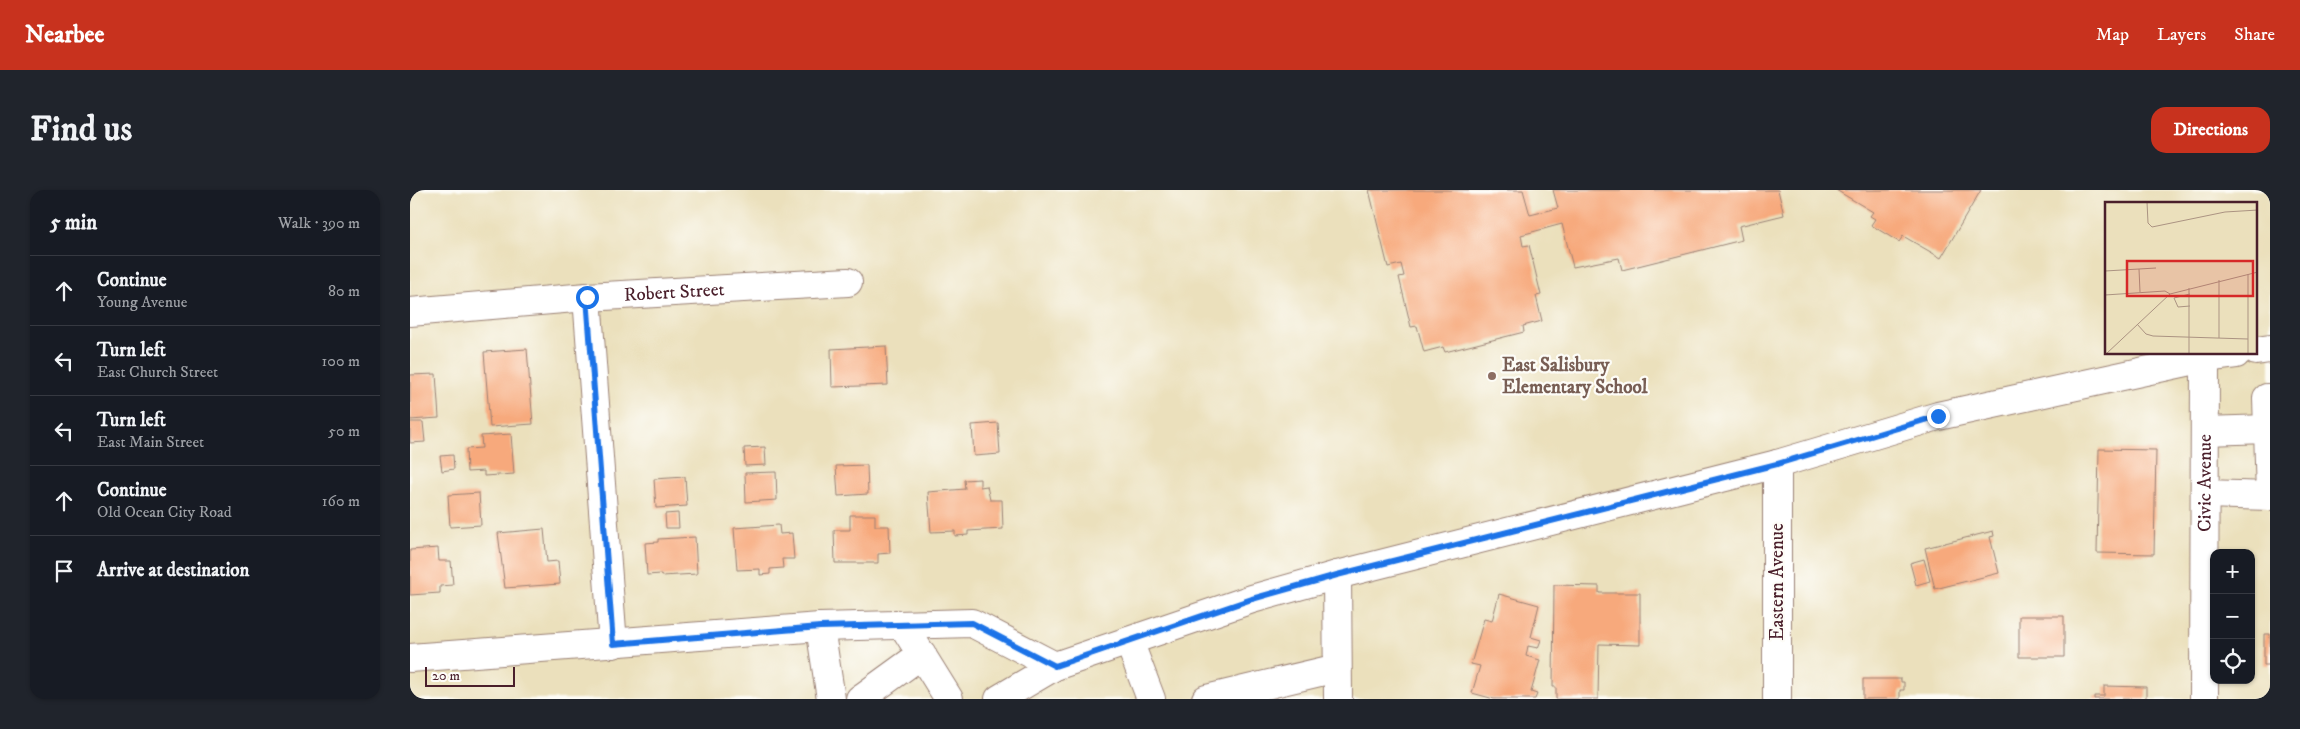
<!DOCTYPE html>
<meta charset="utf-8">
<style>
:root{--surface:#171b24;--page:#20242c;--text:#f1f3f6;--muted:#9ea1a6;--line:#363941;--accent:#c8321e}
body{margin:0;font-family:"IM FELL DW Pica",serif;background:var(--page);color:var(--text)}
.controls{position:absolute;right:15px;bottom:15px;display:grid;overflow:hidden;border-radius:10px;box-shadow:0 1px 4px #0004}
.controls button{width:45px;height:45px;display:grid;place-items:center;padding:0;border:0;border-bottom:1px solid var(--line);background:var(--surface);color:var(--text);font:25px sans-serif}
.scale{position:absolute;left:15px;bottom:12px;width:90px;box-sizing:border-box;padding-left:5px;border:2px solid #4a1f2b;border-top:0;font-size:14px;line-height:18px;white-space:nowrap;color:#4a1f2b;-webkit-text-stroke:4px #fdfcf7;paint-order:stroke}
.stop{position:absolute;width:15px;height:15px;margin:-11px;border:4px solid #1a73e8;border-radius:50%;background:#fff}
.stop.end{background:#1a73e8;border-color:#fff;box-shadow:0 1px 5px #0008}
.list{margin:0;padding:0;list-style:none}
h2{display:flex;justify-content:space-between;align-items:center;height:65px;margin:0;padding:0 20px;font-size:21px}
h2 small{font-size:16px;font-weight:400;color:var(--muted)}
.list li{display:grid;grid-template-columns:32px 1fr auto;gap:15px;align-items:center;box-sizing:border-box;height:70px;padding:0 20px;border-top:1px solid var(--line)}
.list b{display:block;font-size:19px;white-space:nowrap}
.list p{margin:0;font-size:16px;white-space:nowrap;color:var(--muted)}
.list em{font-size:16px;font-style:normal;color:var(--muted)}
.icon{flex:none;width:28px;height:28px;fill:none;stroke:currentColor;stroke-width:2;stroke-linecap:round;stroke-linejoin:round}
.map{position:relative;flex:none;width:1860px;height:509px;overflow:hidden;border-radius:15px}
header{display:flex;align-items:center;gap:30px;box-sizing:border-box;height:70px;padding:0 25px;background:var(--accent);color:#fff}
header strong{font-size:24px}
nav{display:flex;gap:28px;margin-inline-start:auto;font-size:18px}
.intro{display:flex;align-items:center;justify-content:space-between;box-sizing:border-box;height:120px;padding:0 30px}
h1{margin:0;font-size:35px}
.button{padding:12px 22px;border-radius:15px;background:var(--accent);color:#fff;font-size:18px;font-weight:700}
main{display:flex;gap:30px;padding:0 30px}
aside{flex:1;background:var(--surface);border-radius:15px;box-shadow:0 1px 4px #0004}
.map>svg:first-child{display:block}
</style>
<header>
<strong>Nearbee</strong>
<nav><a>Map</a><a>Layers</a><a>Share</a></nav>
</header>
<div class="intro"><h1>Find us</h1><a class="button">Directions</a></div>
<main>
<aside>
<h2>5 min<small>Walk · 390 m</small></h2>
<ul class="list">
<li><svg class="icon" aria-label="ahead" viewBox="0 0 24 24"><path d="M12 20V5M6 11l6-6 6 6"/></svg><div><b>Continue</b><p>Young Avenue</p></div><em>80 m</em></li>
<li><svg class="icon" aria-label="left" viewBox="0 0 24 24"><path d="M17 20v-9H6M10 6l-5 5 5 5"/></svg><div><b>Turn left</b><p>East Church Street</p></div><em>100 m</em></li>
<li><svg class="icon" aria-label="left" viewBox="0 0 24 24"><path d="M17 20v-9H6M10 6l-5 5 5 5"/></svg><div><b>Turn left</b><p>East Main Street</p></div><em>50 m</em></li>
<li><svg class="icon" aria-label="ahead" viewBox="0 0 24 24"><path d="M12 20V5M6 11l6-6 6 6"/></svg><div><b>Continue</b><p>Old Ocean City Road</p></div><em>160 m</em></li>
<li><svg class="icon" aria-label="arrive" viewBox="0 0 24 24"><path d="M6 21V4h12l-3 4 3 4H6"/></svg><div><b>Arrive at destination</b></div></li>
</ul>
</aside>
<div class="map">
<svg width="1860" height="509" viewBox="0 0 1860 509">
<rect width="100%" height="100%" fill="#fdfcf7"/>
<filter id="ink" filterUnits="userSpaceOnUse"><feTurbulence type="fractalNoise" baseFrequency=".02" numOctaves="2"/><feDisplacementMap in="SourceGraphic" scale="10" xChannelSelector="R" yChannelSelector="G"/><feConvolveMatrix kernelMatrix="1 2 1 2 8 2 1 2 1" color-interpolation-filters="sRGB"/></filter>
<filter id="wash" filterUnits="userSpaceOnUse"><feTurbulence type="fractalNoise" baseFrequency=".0096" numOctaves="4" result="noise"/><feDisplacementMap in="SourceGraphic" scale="20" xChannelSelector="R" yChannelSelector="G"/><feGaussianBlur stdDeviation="1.12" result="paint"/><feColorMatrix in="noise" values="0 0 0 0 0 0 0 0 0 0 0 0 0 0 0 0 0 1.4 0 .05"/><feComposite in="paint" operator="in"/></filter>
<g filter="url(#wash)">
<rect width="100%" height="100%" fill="#ebe0bc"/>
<g id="blocks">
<path fill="#f7a97c" d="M 959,0 L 1113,0 L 1120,25 L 1148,18 L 1143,0 L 1368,0 L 1374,25 L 1329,36 L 1332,50 L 1212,80 L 1209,68 L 1163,77 L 1152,34 L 1111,45 L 1113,56 L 1119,55 L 1131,105 L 1126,106 L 1132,131 L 1113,136 L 1114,142 L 1035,162 L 1033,157 L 1014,162 L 1007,136 L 1001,137 L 989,87 L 994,86 L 991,74 L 978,77 Z
M 1426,0 L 1571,0 L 1531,68 L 1493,46 L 1489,52 L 1461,35 L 1465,29 L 1460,26 L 1463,22 Z
M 476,156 L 478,195 L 422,197 L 421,159 Z
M 117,159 L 123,234 L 80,237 L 74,162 Z
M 26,184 L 29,228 L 0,230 L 0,185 Z
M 0,232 L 13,232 L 15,252 L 0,253 Z
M 588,233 L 590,264 L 564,266 L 562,235 Z
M 101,244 L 104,284 L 74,286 L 74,281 L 57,282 L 56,259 L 72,258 L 71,246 Z
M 355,257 L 356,275 L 335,276 L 334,258 Z
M 1689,259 L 1746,260 L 1744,364 L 1687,363 Z
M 43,265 L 44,279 L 32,281 L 30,266 Z
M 457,275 L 458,304 L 428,306 L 426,276 Z
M 366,282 L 367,310 L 336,312 L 335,283 Z
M 275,287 L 277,316 L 246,318 L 244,289 Z
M 570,289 L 570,297 L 577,296 L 580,310 L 592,310 L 593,339 L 558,341 L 558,345 L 545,346 L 545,341 L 521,342 L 518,302 L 555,299 L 554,290 Z
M 69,303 L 71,335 L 40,337 L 38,305 Z
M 268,323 L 269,338 L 256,338 L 255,324 Z
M 440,325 L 465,325 L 465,336 L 479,336 L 480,363 L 468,364 L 468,373 L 425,373 L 424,340 L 440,340 Z
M 369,335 L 370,344 L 382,343 L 384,369 L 372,369 L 373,378 L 360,379 L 360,384 L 350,385 L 350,379 L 327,380 L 324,338 Z
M 134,339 L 137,372 L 148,371 L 150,394 L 95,398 L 88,343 Z
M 1583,341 L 1584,346 L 1580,347 L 1589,383 L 1525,399 L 1515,358 Z
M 285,347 L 287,384 L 251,386 L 251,384 L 237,385 L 235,353 L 248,352 L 248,349 Z
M 28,358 L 29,371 L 41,371 L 43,395 L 30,396 L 30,403 L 0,405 L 0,360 Z
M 1514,369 L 1520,391 L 1506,395 L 1500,373 Z
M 1144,395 L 1189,396 L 1189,403 L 1230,403 L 1230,455 L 1189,454 L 1188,509 L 1146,509 L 1146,497 L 1143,497 Z
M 1089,404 L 1129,415 L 1121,447 L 1131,450 L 1128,458 L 1118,456 L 1116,466 L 1130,470 L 1121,502 L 1127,504 L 1125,509 L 1084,509 L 1062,503 L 1070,476 L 1061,474 L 1074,429 L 1082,431 Z
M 1609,426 L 1654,426 L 1654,467 L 1609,467 Z
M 1854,444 L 1860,444 L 1860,475 L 1854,475 Z
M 1453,489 L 1491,489 L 1491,492 L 1494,492 L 1494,500 L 1490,500 L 1490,509 L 1453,509 Z
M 1694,496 L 1736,497 L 1736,509 L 1684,509 L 1684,506 L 1694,506 Z"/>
</g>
</g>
<g filter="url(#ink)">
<use href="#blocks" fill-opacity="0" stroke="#9a8074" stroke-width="1"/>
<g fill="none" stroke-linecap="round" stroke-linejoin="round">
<g stroke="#9a8074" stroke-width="30">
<g id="minor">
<path d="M 177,107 L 203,454"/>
<path id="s1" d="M 0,122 L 177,107 L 438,92"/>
<path d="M 1858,239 L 1857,208 L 1860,208"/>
<path d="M 1795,304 L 1860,306 L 1858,239 L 1795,241"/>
<path d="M 927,385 L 928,509"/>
<path d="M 493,435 L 539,509"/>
<path d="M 410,437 L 421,509"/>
<path d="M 719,451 L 741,509"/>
<path d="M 0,468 L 410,437 L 562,433 L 645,476"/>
<path d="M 450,509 L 512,464"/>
<path d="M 796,509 L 927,478"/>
<path d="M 1367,509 L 1367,274"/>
<path id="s2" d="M 1794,509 L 1795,168"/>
</g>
</g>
<g stroke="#9a8074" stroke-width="30">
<path id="major" d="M 1846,161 L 1860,159
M 589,509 L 645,476 L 842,409 L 927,385 L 1367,274 L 1528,226 L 1795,168 L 1826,164"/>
</g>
<use href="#minor" stroke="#fff" stroke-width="28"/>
<use href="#major" stroke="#fff" stroke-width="28"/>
</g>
</g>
<g fill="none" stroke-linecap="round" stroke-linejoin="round" filter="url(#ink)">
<path stroke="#1a73e8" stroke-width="6" d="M 177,107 L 203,454 L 410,437 L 562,433 L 645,476 L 842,409 L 927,385 L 1367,274 L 1528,226"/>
</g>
<circle fill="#8d6e63" stroke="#fdfcf7" stroke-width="2" cx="1082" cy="186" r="5"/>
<g text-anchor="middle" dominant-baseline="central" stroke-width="4.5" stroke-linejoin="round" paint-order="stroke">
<g font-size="19" fill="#4a1f2b" stroke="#fdfcf7">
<text stroke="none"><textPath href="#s1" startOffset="265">Robert Street</textPath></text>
<text stroke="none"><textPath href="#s2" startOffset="216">Civic Avenue</textPath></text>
<text transform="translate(1367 392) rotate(-90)">Eastern Avenue</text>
</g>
<g font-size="19" font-weight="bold" fill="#785e54" stroke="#fdfcf7" text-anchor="start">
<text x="1092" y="175">East Salisbury<tspan x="1092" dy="22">Elementary School</tspan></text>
</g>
</g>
<g transform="translate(1695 12)">
<rect width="152" height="152" fill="#ebe0bc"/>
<path fill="none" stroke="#ab9382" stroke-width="1" d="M 42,0 L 43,21 L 47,25 L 120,10 L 153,8M 120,0 L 142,0M 34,67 L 35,90M 0,69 L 51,66M 85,92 L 69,96 L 73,105 L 85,104M 0,93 L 60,89 L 65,92M 32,122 L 41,132 L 48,134 L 143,137M 114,136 L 114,78M 1,152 L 65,92 L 153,70M 84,152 L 84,86M 143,152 L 143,72"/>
<path fill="#d62828" fill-opacity="0.15" stroke="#d62828" stroke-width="2.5" d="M 22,59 L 148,59 L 148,94 L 22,94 Z"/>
<rect width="152" height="152" fill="none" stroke="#4a1f2b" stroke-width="2.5"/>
</g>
</svg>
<div class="controls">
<button>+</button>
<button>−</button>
<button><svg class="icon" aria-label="locate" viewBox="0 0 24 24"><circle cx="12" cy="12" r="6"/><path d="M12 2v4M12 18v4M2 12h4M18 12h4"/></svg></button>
</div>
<div class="scale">20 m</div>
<div class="stop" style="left:177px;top:107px"></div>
<div class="stop end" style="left:1528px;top:226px"></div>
</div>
</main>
